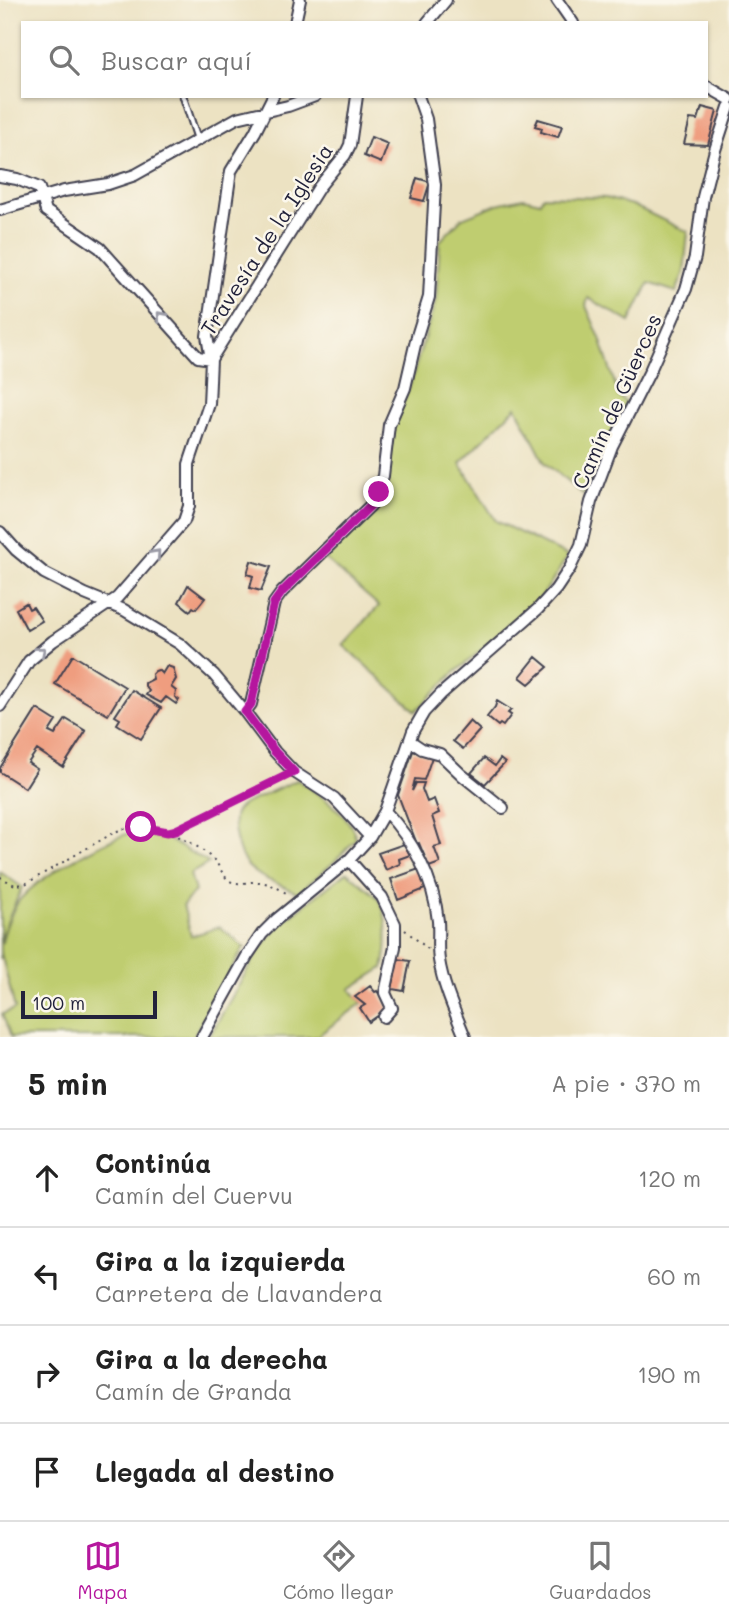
<!DOCTYPE html>
<html lang="es">
<meta charset="utf-8">
<style>
:root{--surface:#fff;--page:#f2f2f2;--text:#222;--muted:#767676;--line:#e0e0e0;--accent:#b5179e}
body{margin:0;font-family:Mali,sans-serif;background:var(--page);color:var(--text)}
.scale{position:absolute;left:21px;bottom:18px;width:136px;box-sizing:border-box;padding-left:7px;border:4px solid #22223b;border-top:0;font-size:19px;line-height:24px;white-space:nowrap;color:#22223b;-webkit-text-stroke:5px #fbf7ec;paint-order:stroke}
.stop{position:absolute;width:21px;height:21px;margin:-16px;border:5px solid #b5179e;border-radius:50%;background:#fff}
.stop.end{background:#b5179e;border-color:#fff;box-shadow:0 2px 7px #0008}
.list{margin:0;padding:0;list-style:none}
h2{display:flex;justify-content:space-between;align-items:center;height:91px;margin:0;padding:0 28px;font-size:30px}
h2 small{font-size:23px;font-weight:400;color:var(--muted)}
.list li{display:grid;grid-template-columns:46px 1fr auto;gap:21px;align-items:center;box-sizing:border-box;height:98px;padding:0 28px;border-top:2px solid var(--line)}
.list b{display:block;font-size:26px;white-space:nowrap}
.list p{margin:0;font-size:23px;white-space:nowrap;color:var(--muted)}
.list em{font-size:23px;font-style:normal;color:var(--muted)}
.icon{flex:none;width:38px;height:38px;fill:none;stroke:currentColor;stroke-width:2;stroke-linecap:round;stroke-linejoin:round}
.map{position:relative;flex:none;width:729px;height:1037px;overflow:hidden}
.search{position:absolute;background:var(--surface);box-shadow:0 2px 5px #0004;left:21px;right:21px;top:21px;height:77px;display:flex;align-items:center;gap:18px;box-sizing:border-box;padding:0 24px;border-radius:0px;color:var(--muted);font-size:26px}
.sheet{height:483px;background:var(--surface)}
nav{display:flex;justify-content:space-around;align-items:center;box-sizing:border-box;height:98px;border-top:2px solid var(--line);background:var(--surface);font-size:19px;color:var(--muted)}
nav a{display:grid;justify-items:center;gap:4px}
nav .on{color:var(--accent)}
.map>svg:first-child{display:block}
</style>
<div class="map">
<svg width="729" height="1037" viewBox="0 0 729 1037">
<rect width="100%" height="100%" fill="#fbf7ec"/>
<filter id="ink" filterUnits="userSpaceOnUse"><feTurbulence type="fractalNoise" baseFrequency=".0143" numOctaves="2"/><feDisplacementMap in="SourceGraphic" scale="14" xChannelSelector="R" yChannelSelector="G"/><feConvolveMatrix kernelMatrix="1 2 1 2 8 2 1 2 1" color-interpolation-filters="sRGB"/></filter>
<filter id="wash" filterUnits="userSpaceOnUse"><feTurbulence type="fractalNoise" baseFrequency=".00686" numOctaves="4" result="noise"/><feDisplacementMap in="SourceGraphic" scale="28" xChannelSelector="R" yChannelSelector="G"/><feGaussianBlur stdDeviation="1.57" result="paint"/><feColorMatrix in="noise" values="0 0 0 0 0 0 0 0 0 0 0 0 0 0 0 0 0 1.4 0 .05"/><feComposite in="paint" operator="in"/></filter>
<g filter="url(#wash)">
<rect width="100%" height="100%" fill="#ece2c2"/>
<path fill="#bfcd6f" stroke="#707855" stroke-width="2" d="M 543,196 L 605,198 L 632,205 L 688,232 L 684,272 L 676,292 L 649,283 L 630,322 L 588,298 L 586,306 L 600,338 L 619,397 L 626,402 L 583,495 L 545,463 L 516,407 L 460,463 L 496,521 L 568,556 L 539,601 L 452,675 L 416,711 L 343,645 L 379,606 L 325,559 L 384,499 L 394,426 L 409,388 L 436,300 L 440,241 L 462,218 L 497,204 L 523,198 L 540,202 Z
M 297,780 C 318,794 351,813 356,839 L 334,862 L 298,893 C 259,874 240,876 234,827 C 233,816 234,811 244,804 Z
M 141,830 L 167,839 L 209,863 L 190,874 L 195,891 L 183,905 L 191,936 L 220,927 L 244,947 L 193,1037 L 11,1037 L 2,1014 L 15,1009 L 1,953 L 0,959 L 0,872 L 22,887 L 2,934 L 2,943 C 4,930 11,913 18,902 C 37,877 110,836 141,830 Z
M 347,872 C 356,880 368,888 377,897 C 389,912 388,950 383,968 L 350,989 L 362,1003 L 316,1037 L 209,1037 L 257,953 L 280,924 Z"/>
<g id="blocks">
<path fill="#ef9d7f" d="M 702,107 L 717,111 L 708,145 L 684,144 L 690,119 L 698,120 Z
M 538,119 L 562,126 L 558,137 L 541,132 L 542,128 L 535,126 Z
M 371,137 L 388,144 L 381,163 L 364,156 Z
M 417,178 L 430,182 L 424,201 L 411,198 Z
M 251,561 L 271,567 L 261,591 L 250,588 L 253,576 L 247,574 Z
M 188,585 L 205,598 L 196,609 L 193,607 L 190,611 L 179,602 Z
M 26,603 L 29,609 L 33,607 L 42,621 L 27,630 L 16,609 Z
M 73,655 L 125,687 L 108,715 L 55,684 Z
M 536,657 L 548,667 L 529,684 L 520,677 Z
M 167,666 L 173,668 L 176,679 L 171,687 L 176,691 L 175,697 L 179,700 L 176,704 L 166,697 L 161,703 L 146,695 L 149,691 L 145,686 L 145,683 L 153,679 L 152,674 L 155,671 L 158,670 L 162,674 Z
M 132,690 L 161,708 L 141,739 L 117,724 L 120,719 L 115,716 Z
M 497,701 L 511,710 L 508,713 L 511,715 L 503,726 L 500,724 L 498,726 L 487,717 L 495,707 Z
M 37,709 L 56,721 L 49,732 L 55,735 L 66,719 L 86,731 L 63,767 L 37,750 L 28,763 L 37,769 L 25,788 L 0,772 L 0,768 Z
M 470,721 L 480,730 L 463,749 L 453,741 Z
M 413,751 L 432,757 L 424,780 L 415,779 L 412,791 L 416,783 L 424,783 L 422,789 L 427,802 L 434,799 L 439,813 L 432,816 L 441,845 L 434,847 L 440,863 L 429,867 L 419,843 L 417,844 L 398,795 Z
M 484,758 L 495,766 L 500,759 L 505,763 L 485,784 L 471,773 Z
M 404,844 L 410,855 L 399,859 L 400,864 L 386,870 L 378,853 Z
M 419,869 L 425,889 L 398,900 L 391,879 Z
M 398,959 L 410,961 L 404,991 L 392,989 Z
M 370,986 L 375,992 L 377,991 L 389,1008 L 369,1022 L 360,1008 L 365,1005 L 355,997 Z"/>
</g>
</g>
<g filter="url(#ink)">
<use href="#blocks" fill-opacity="0" stroke="#403f4f" stroke-width="2"/>
<g fill="none" stroke-linecap="round" stroke-linejoin="round">
<g stroke="#403f4f" stroke-width="9">
<path id="service" d="M 183,96 L 198,141"/>
</g>
<g stroke="#403f4f" stroke-width="14">
<path id="minor" d="M 557,0 L 573,23
M 295,23 L 300,0
M 427,23 L 446,0
M 706,86 L 729,99
M 0,176 L 17,179 L 39,188 L 46,211 L 100,248 L 198,357 L 211,359
M 0,210 L 64,191 L 108,184 L 135,175 L 237,118 L 288,106 L 315,96
M 211,359 L 319,187 L 345,155 L 350,145 L 357,96
M 0,532 L 16,550 L 44,573 L 85,594 L 124,610 L 180,644 L 214,675 L 245,712 L 275,752 L 294,772 L 334,798 L 370,837
M 0,706 L 29,661 L 53,641 L 117,598 L 184,521 L 189,506 L 189,464 L 209,404 L 211,359 L 207,336 L 231,171 L 255,132 L 273,96
M 245,712 L 251,704 L 274,603 L 282,592 L 372,504 L 383,476 L 389,425 L 405,388 L 417,336 L 429,297 L 435,185 L 426,119 L 418,96
M 410,741 L 422,749 L 440,754 L 462,775 L 503,808
M 385,811 C 413,840 434,880 438,921 C 439,934 437,947 439,960 C 443,986 455,1012 465,1037
M 349,860 L 382,897 L 395,924 L 395,947 L 385,993 L 392,1008 L 384,1017
M 202,1037 L 247,956 L 262,934 L 277,919 L 349,860 L 370,837 L 385,811 L 413,731 L 424,712 L 441,694 L 538,609 L 556,589 L 570,568 L 581,545 L 591,502 L 612,446 L 649,373 L 686,289 L 695,257 L 703,197 L 715,150 L 729,107"/>
</g>
<path stroke="#403f4f" stroke-width="2" stroke-dasharray="2 5" stroke-linecap="butt" d="M 169,832 L 284,778
M 0,877 L 15,885 L 25,884 L 115,832 C 148,818 190,837 215,861 C 220,867 224,879 232,882 C 240,885 250,881 259,882 C 270,883 280,889 289,895
M 405,930 L 428,949"/>
<use href="#service" stroke="#fff" stroke-width="5"/>
<use href="#minor" stroke="#fff" stroke-width="10"/>
</g>
<defs><path id="oneway-chevron" d="M-2-3.5L2.5 0L-2 3.5" fill="none" stroke-width="1.6" stroke-linecap="round" stroke-linejoin="round" transform="scale(1.75)"/></defs>
<g stroke="#9c9ca7">
<use href="#oneway-chevron" transform="translate(161 316) rotate(-132)"/>
<use href="#oneway-chevron" transform="translate(156 554) rotate(-48)"/>
<use href="#oneway-chevron" transform="translate(41 651) rotate(-40)"/>
</g>
</g>
<g fill="none" stroke-linecap="round" stroke-linejoin="round" filter="url(#ink)">
<path stroke="#b5179e" stroke-width="9" d="M 141,827 L 168,832 L 176,830 L 294,772 L 275,752 L 245,712 L 251,704 L 274,603 L 282,592 L 372,504 L 379,492"/>
</g>
<g text-anchor="middle" dominant-baseline="central" stroke-width="5" stroke-linejoin="round" paint-order="stroke">
<g font-size="21" fill="#22223b" stroke="#fbf7ec">
<text transform="translate(266 239) rotate(-57)">Travesía de la Iglesia</text>
<text transform="translate(616 401) rotate(-66)">Camín de Güerces</text>
</g>
</g>
</svg>
<div class="scale">100 m</div>
<div class="stop" style="left:141px;top:827px"></div>
<div class="stop end" style="left:379px;top:492px"></div>
<div class="search"><svg class="icon" aria-label="search" viewBox="0 0 24 24"><circle cx="10" cy="10" r="6"/><path d="M15 15l6 6"/></svg>Buscar aquí</div>
</div>
<section class="sheet">
<h2>5 min<small>A pie · 370 m</small></h2>
<ul class="list">
<li><svg class="icon" aria-label="ahead" viewBox="0 0 24 24"><path d="M12 20V5M6 11l6-6 6 6"/></svg><div><b>Continúa</b><p>Camín del Cuervu</p></div><em>120 m</em></li>
<li><svg class="icon" aria-label="left" viewBox="0 0 24 24"><path d="M17 20v-9H6M10 6l-5 5 5 5"/></svg><div><b>Gira a la izquierda</b><p>Carretera de Llavandera</p></div><em>60 m</em></li>
<li><svg class="icon" aria-label="right" viewBox="0 0 24 24"><path d="M7 20v-9h11M14 6l5 5-5 5"/></svg><div><b>Gira a la derecha</b><p>Camín de Granda</p></div><em>190 m</em></li>
<li><svg class="icon" aria-label="arrive" viewBox="0 0 24 24"><path d="M6 21V4h12l-3 4 3 4H6"/></svg><div><b>Llegada al destino</b></div></li>
</ul>
</section>
<nav>
<a class="on"><svg class="icon" aria-label="map" viewBox="0 0 24 24"><path d="M3 6l6-2 6 2 6-2v14l-6 2-6-2-6 2zM9 4v14M15 6v14"/></svg>Mapa</a>
<a><svg class="icon" aria-label="directions" viewBox="0 0 24 24"><path d="M12 3l9 9-9 9-9-9zM9 14v-3h6M13 9l2 2-2 2"/></svg>Cómo llegar</a>
<a><svg class="icon" aria-label="saved" viewBox="0 0 24 24"><path d="M7 4h10v16l-5-4-5 4z"/></svg>Guardados</a>
</nav>
